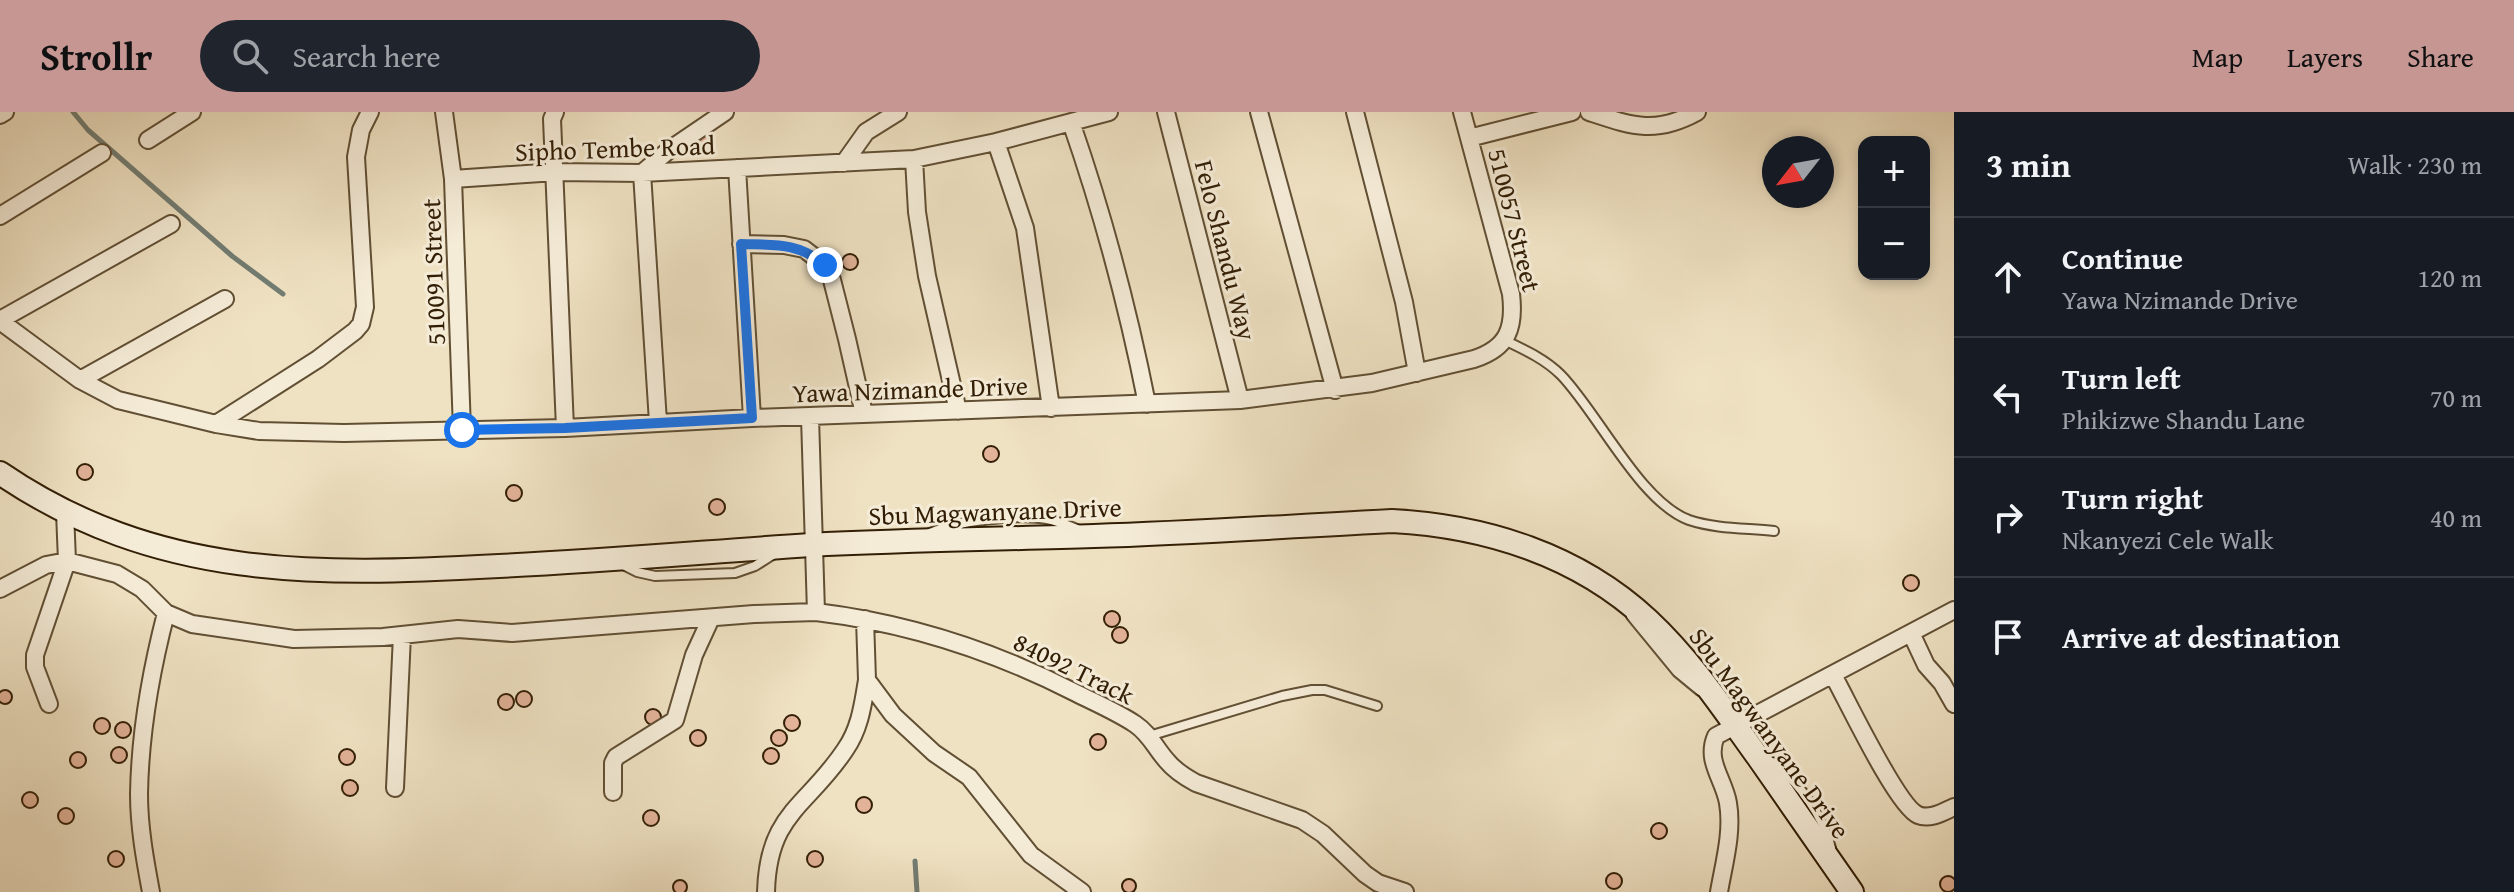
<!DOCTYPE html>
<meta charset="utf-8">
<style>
:root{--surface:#171b24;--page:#20242c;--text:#f1f3f6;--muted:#9ea1a6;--line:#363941;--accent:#c59692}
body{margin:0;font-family:"Gentium Book Plus",serif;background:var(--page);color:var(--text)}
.controls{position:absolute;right:24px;top:24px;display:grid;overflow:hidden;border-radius:16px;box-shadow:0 4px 12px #0003}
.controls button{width:72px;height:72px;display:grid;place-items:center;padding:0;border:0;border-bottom:2px solid var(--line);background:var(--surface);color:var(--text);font:40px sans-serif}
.compass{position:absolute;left:1762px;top:24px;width:72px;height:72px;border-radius:50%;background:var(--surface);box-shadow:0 4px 12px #0003;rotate:239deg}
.stop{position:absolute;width:24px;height:24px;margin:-18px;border:6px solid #1a73e8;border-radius:50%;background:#fff}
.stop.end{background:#1a73e8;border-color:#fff;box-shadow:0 2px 8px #0008}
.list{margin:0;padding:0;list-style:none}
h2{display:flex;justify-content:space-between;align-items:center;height:104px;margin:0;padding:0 32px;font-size:34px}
h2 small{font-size:26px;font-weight:400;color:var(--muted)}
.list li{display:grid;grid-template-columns:52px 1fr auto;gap:24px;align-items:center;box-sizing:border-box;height:120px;padding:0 32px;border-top:2px solid var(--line)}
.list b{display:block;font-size:30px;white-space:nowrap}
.list p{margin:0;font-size:26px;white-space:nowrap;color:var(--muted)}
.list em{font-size:26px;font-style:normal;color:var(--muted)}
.icon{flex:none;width:44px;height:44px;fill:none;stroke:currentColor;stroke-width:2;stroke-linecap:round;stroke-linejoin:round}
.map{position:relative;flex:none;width:1954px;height:780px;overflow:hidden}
header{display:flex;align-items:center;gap:48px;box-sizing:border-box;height:112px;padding:0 40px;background:var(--accent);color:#111}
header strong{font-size:38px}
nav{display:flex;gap:44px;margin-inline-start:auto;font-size:28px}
.search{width:560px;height:72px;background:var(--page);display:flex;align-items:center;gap:20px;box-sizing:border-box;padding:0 28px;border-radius:44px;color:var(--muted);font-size:30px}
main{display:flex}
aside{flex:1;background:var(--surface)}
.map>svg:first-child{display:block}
</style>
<header>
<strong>Strollr</strong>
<div class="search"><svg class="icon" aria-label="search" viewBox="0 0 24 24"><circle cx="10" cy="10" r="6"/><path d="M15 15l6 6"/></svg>Search here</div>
<nav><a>Map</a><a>Layers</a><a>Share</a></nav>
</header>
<main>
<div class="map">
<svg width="1954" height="780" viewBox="0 0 1954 780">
<rect width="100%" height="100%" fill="#efe2c3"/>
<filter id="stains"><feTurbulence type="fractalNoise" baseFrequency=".0025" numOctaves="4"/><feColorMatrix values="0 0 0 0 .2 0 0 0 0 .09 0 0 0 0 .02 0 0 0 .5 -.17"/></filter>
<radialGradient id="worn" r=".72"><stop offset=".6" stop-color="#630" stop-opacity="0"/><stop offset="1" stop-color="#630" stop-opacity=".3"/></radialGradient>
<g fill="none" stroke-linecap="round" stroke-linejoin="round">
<path stroke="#727d73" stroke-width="5" d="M 73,0 L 88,18 L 232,144 L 283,182
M 915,749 L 917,780"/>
</g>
<path fill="#e3b399" stroke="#321e05" stroke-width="2" d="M698 32a8 8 0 1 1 16 0a8 8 0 1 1-16 0Z
M842 150a8 8 0 1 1 16 0a8 8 0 1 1-16 0Z
M983 342a8 8 0 1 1 16 0a8 8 0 1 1-16 0Z
M77 360a8 8 0 1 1 16 0a8 8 0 1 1-16 0Z
M506 381a8 8 0 1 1 16 0a8 8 0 1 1-16 0Z
M709 395a8 8 0 1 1 16 0a8 8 0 1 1-16 0Z
M1903 471a8 8 0 1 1 16 0a8 8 0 1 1-16 0Z
M1104 507a8 8 0 1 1 16 0a8 8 0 1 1-16 0Z
M1112 523a8 8 0 1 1 16 0a8 8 0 1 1-16 0Z
M-2 585a7 7 0 1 1 14 0a7 7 0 1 1-14 0Z
M516 587a8 8 0 1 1 16 0a8 8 0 1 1-16 0Z
M498 590a8 8 0 1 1 16 0a8 8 0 1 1-16 0Z
M645 605a8 8 0 1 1 16 0a8 8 0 1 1-16 0Z
M784 611a8 8 0 1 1 16 0a8 8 0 1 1-16 0Z
M94 614a8 8 0 1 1 16 0a8 8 0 1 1-16 0Z
M115 618a8 8 0 1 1 16 0a8 8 0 1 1-16 0Z
M690 626a8 8 0 1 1 16 0a8 8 0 1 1-16 0Z
M771 626a8 8 0 1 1 16 0a8 8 0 1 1-16 0Z
M1090 630a8 8 0 1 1 16 0a8 8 0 1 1-16 0Z
M111 643a8 8 0 1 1 16 0a8 8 0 1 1-16 0Z
M763 644a8 8 0 1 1 16 0a8 8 0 1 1-16 0Z
M339 645a8 8 0 1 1 16 0a8 8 0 1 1-16 0Z
M70 648a8 8 0 1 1 16 0a8 8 0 1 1-16 0Z
M342 676a8 8 0 1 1 16 0a8 8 0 1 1-16 0Z
M22 688a8 8 0 1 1 16 0a8 8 0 1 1-16 0Z
M856 693a8 8 0 1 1 16 0a8 8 0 1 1-16 0Z
M58 704a8 8 0 1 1 16 0a8 8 0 1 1-16 0Z
M643 706a8 8 0 1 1 16 0a8 8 0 1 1-16 0Z
M1651 719a8 8 0 1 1 16 0a8 8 0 1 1-16 0Z
M108 747a8 8 0 1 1 16 0a8 8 0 1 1-16 0Z
M807 747a8 8 0 1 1 16 0a8 8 0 1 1-16 0Z
M1606 769a8 8 0 1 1 16 0a8 8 0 1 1-16 0Z
M1940 772a8 8 0 1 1 16 0a8 8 0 1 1-16 0Z
M1122 774a7 7 0 1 1 14 0a7 7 0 1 1-14 0Z
M673 775a7 7 0 1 1 14 0a7 7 0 1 1-14 0Z"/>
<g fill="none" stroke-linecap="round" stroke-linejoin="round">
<g stroke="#614f34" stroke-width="12">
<path id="lane" d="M 1504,228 C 1525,238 1545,247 1561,263 C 1598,301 1640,390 1689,408 C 1716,417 1746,416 1774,419
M 930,421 C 956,409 1018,402 1047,407 C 1057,409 1067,413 1077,417
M 623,453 L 637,460 L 655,464 L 735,461 L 755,454 L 774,442
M 1631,504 L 1677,560 L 1700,579
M 1149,624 L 1282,584 L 1312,578 L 1325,578 L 1377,594
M 1772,650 C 1799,670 1823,703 1831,736"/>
</g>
<g stroke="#614f34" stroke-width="20">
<path id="street" d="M 444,0 L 453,67 L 462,318
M 555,0 L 552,7 L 565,316
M 1166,0 L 1240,288
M 1259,0 L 1335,278
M 1355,0 L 1404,190 L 1417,261
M 1589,0 C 1632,14 1655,23 1697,0
M 0,3 L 5,0
M 1071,10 C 1103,102 1128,196 1147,292
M 1469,26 L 1572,0
M 148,28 L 192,0
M 996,30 L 1025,116 L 1051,296
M 914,47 L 917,100 L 927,164 L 958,299
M 844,51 L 866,20 L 898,0
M 737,56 L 752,306
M 453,67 L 556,60 L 642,61 L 914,47 L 996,30 L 1109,0
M 0,104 L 102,41
M 741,132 L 784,133 L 804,137 L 825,153 L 832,168 L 847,227 L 864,302
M 0,208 L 171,112
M 0,209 L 80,268 L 118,288 L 216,312 L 259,319 L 344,321 L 565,316 L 752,306 L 1240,288 L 1372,271 L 1474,247 C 1508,236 1515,216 1511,182 L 1462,0
M 80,268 L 225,187
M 658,310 L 642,61 L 669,38 L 725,0
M 216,312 L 318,247 L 355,219 L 361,212 L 365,195 L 356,45 L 361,18 L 370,0
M 0,477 L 46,453 L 67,449 L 117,462 L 142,477 L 166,501 L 192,512 L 294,527 L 383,525 L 458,517 L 512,521 L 754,502 L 816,500 L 810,305
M 816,500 C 908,511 994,539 1076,581 C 1096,591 1117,600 1135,612 C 1150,622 1156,637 1167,649 C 1175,659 1185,665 1196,671 L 1302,708 L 1323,722 L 1365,762 L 1378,771 L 1405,780
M 865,507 L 867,568 L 893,603 L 934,641 L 969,665 L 1031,743 L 1082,780
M 1911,521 L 1926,553 L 1942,571 L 1954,592
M 1833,563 C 1847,588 1897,694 1918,703 C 1930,708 1943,700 1954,695
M 49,592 L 35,555 L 35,543 L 67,449 L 65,400
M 395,676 L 402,523
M 613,680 L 613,651 L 616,645 L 675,608 L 694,543 L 711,506
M 151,780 C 145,748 139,715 139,682 C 140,622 151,559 166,501
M 766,780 C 768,701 807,695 845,638 C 860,617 863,592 867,568
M 1719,780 C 1724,751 1733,720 1728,691 C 1724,667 1705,649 1716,624 L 1954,498"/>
</g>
<g stroke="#321e05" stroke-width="26">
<path id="secondary" d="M 0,361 C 157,468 317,464 499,454 C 603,449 706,440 810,433 C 905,428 1000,427 1094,424 C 1194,421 1293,414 1392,409 C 1486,414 1578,443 1648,508 C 1691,548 1724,598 1758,645 C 1789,690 1821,735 1852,780"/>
</g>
<use href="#lane" stroke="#f5ecd8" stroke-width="8"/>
<use href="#street" stroke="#f5ecd8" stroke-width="16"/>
<use href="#secondary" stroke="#f5ecd8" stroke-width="22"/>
</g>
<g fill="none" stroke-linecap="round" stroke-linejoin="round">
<path stroke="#1a73e8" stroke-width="10" d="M 462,318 L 565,316 L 752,306 L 741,132 C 775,133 798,130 825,153"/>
</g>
<g text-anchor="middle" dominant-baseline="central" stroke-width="6" stroke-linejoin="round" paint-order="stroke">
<g font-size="26" fill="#321e05" stroke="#f5ecd8">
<text transform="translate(615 36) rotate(-2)">Sipho Tembe Road</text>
<text transform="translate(1515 108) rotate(76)">510057 Street</text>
<text transform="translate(1226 138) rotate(76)">Felo Shandu Way</text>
<text transform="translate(433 160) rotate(-92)">510091 Street</text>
<text transform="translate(910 277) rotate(-2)">Yawa Nzimande Drive</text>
<text transform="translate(995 399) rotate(-2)">Sbu Magwanyane Drive</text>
<text transform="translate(1074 556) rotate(26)">84092 Track</text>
<text transform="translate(1770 621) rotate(54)">Sbu Magwanyane Drive</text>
</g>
</g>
<rect width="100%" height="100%" filter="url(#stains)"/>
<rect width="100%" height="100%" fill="url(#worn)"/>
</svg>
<div class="controls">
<button>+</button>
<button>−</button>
</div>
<svg class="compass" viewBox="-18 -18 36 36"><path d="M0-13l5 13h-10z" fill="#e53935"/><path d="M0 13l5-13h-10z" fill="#9ea1a6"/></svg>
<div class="stop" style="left:462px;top:318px"></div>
<div class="stop end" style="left:825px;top:153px"></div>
</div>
<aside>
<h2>3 min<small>Walk · 230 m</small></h2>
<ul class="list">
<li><svg class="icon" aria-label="ahead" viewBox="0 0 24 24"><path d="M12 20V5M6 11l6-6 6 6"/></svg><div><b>Continue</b><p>Yawa Nzimande Drive</p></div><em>120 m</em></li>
<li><svg class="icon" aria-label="left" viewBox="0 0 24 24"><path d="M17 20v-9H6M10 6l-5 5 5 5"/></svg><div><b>Turn left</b><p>Phikizwe Shandu Lane</p></div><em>70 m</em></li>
<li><svg class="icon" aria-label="right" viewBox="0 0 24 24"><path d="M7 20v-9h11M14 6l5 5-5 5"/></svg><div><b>Turn right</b><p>Nkanyezi Cele Walk</p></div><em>40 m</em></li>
<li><svg class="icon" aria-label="arrive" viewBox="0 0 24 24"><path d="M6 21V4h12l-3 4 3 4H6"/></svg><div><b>Arrive at destination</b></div></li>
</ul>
</aside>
</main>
